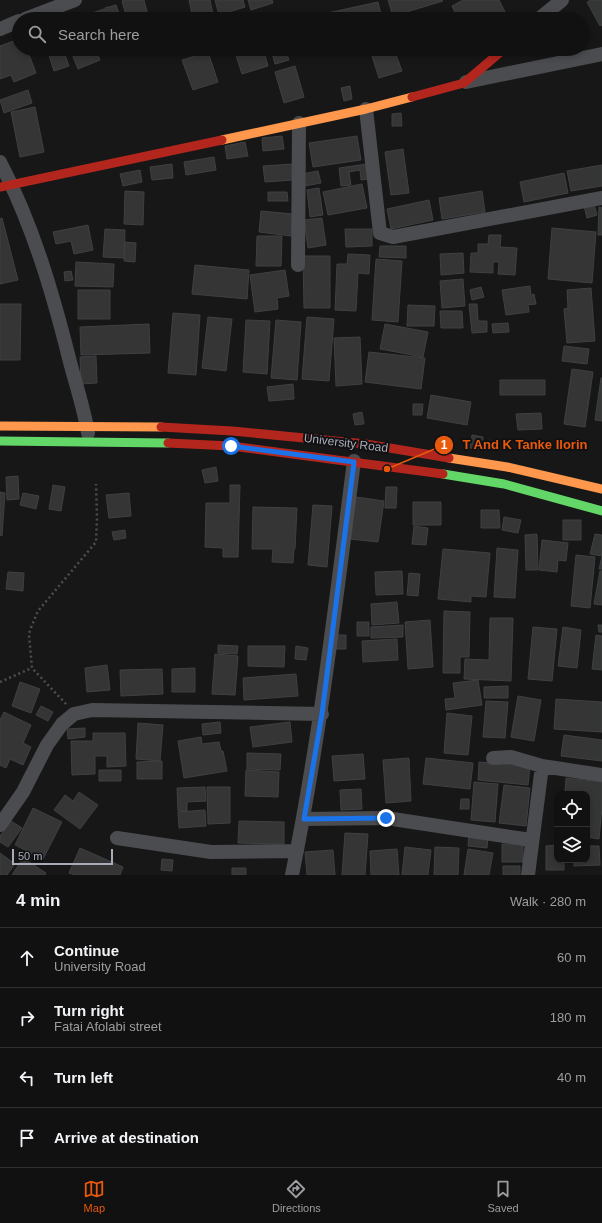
<!DOCTYPE html>
<meta charset="utf-8">
<style>
:root{--surface:#111;--page:#1e1f1f;--text:#f1f3f6;--muted:#9c9d9f;--line:#303131;--accent:#ea580c}
body{margin:0;font-family:Arial,sans-serif;background:var(--page);color:var(--text)}
.controls{position:absolute;right:12px;bottom:12px;display:grid;overflow:hidden;border-radius:8px;box-shadow:0 2px 6px #0003}
.controls button{width:36px;height:36px;display:grid;place-items:center;padding:0;border:0;border-bottom:1px solid var(--line);background:var(--surface);color:var(--text);font:20px sans-serif}
.scale{position:absolute;left:12px;bottom:10px;width:101px;box-sizing:border-box;padding-left:4px;border:2px solid #a8acb8;border-top:0;font-size:11px;line-height:14px;white-space:nowrap;color:#a8acb8;-webkit-text-stroke:3px #111113;paint-order:stroke}
.stop{position:absolute;width:12px;height:12px;margin:-9px;border:3px solid #1a73e8;border-radius:50%;background:#fff}
.stop.end{background:#1a73e8;border-color:#fff;box-shadow:0 1px 4px #0008}
.list{margin:0;padding:0;list-style:none}
h2{display:flex;justify-content:space-between;align-items:center;height:52px;margin:0;padding:0 16px;font-size:17px}
h2 small{font-size:13px;font-weight:400;color:var(--muted)}
.list li{display:grid;grid-template-columns:26px 1fr auto;gap:12px;align-items:center;box-sizing:border-box;height:60px;padding:0 16px;border-top:1px solid var(--line)}
.list b{display:block;font-size:15px;white-space:nowrap}
.list p{margin:0;font-size:13px;white-space:nowrap;color:var(--muted)}
.list em{font-size:13px;font-style:normal;color:var(--muted)}
.icon{flex:none;width:22px;height:22px;fill:none;stroke:currentColor;stroke-width:2;stroke-linecap:round;stroke-linejoin:round}
.map{position:relative;flex:none;width:602px;height:875px;overflow:hidden}
.search{position:absolute;background:var(--surface);box-shadow:0 2px 6px #0003;left:12px;right:12px;top:12px;height:44px;display:flex;align-items:center;gap:10px;box-sizing:border-box;padding:0 14px;border-radius:22px;color:var(--muted);font-size:15px}
.sheet{height:292px;background:var(--surface)}
nav{display:flex;justify-content:space-around;align-items:center;box-sizing:border-box;height:56px;border-top:1px solid var(--line);background:var(--surface);font-size:11px;color:var(--muted)}
nav a{display:grid;justify-items:center;gap:2px}
nav .on{color:var(--accent)}
.map>svg:first-child{display:block}
</style>
<div class="map">
<svg width="602" height="875" viewBox="0 0 602 875">
<rect width="100%" height="100%" fill="#171717"/>
<path fill="#353536" stroke="#3f4043" d="M 125,0 L 144,0 L 149,19 L 127,19 L 122,1 Z
M 189,0 L 210,0 L 214,19 L 193,19 Z
M 215,0 L 243,0 L 245,7 L 219,15 Z
M 248,0 L 272,0 L 273,3 L 251,10 Z
M 388,0 L 442,0 L 443,1 L 393,16 Z
M 463,0 L 499,0 L 505,12 L 491,19 L 458,19 L 452,6 Z
M 591,0 L 602,0 L 602,25 L 600,26 L 587,2 Z
M 378,2 L 382,19 L 324,19 L 323,14 Z
M 116,5 L 121,19 L 109,19 L 105,8 Z
M 104,9 L 107,19 L 94,19 L 92,13 Z
M 81,13 L 83,19 L 66,19 Z
M 19,39 L 19,49 L 27,49 L 36,73 L 14,82 L 11,75 L 0,79 L 0,46 Z
M 47,49 L 63,49 L 69,66 L 54,71 Z
M 70,49 L 95,49 L 100,60 L 78,69 Z
M 234,49 L 285,49 L 289,60 L 275,64 L 271,50 L 264,52 L 268,66 L 242,74 Z
M 394,49 L 402,71 L 379,78 L 372,56 Z
M 208,52 L 218,82 L 193,90 L 182,60 Z
M 295,66 L 304,97 L 284,103 L 275,72 Z
M 350,86 L 352,99 L 344,101 L 341,88 Z
M 28,90 L 32,103 L 4,113 L 0,100 Z
M 35,107 L 44,152 L 20,157 L 11,112 Z
M 401,113 L 402,126 L 392,126 L 392,114 Z
M 282,136 L 284,149 L 263,151 L 262,138 Z
M 357,136 L 361,160 L 313,167 L 309,143 Z
M 245,142 L 248,156 L 227,159 L 225,146 Z
M 403,149 L 409,193 L 391,195 L 385,152 Z
M 214,157 L 216,170 L 186,175 L 184,162 Z
M 172,164 L 173,178 L 152,180 L 150,167 Z
M 293,164 L 294,180 L 265,182 L 263,166 Z
M 367,164 L 369,179 L 361,180 L 360,170 L 349,172 L 351,185 L 341,186 L 339,168 Z
M 602,165 L 602,186 L 571,191 L 567,171 Z
M 140,170 L 142,182 L 123,186 L 120,174 Z
M 318,171 L 321,183 L 305,186 L 302,174 Z
M 564,173 L 568,193 L 524,202 L 520,182 Z
M 362,184 L 367,208 L 328,215 L 323,192 Z
M 319,188 L 323,215 L 310,217 L 307,190 Z
M 125,191 L 144,192 L 143,225 L 124,224 Z
M 482,191 L 485,212 L 442,219 L 439,198 Z
M 268,192 L 287,192 L 288,201 L 268,201 Z
M 429,200 L 433,220 L 391,229 L 387,209 Z
M 594,204 L 597,215 L 587,218 L 584,206 Z
M 599,207 L 602,208 L 602,235 L 598,235 Z
M 261,211 L 293,214 L 291,236 L 259,232 Z
M 2,218 L 18,280 L 0,284 L 0,219 Z
M 322,218 L 326,245 L 308,248 L 304,220 Z
M 88,225 L 93,250 L 74,254 L 71,241 L 56,244 L 53,232 Z
M 552,228 L 596,232 L 592,283 L 548,279 Z
M 105,229 L 125,230 L 124,258 L 103,257 Z
M 345,229 L 372,229 L 372,246 L 346,247 Z
M 489,235 L 501,235 L 500,247 L 517,248 L 515,275 L 498,274 L 499,262 L 493,262 L 493,273 L 470,272 L 471,253 L 478,253 L 478,244 L 488,244 Z
M 257,236 L 282,236 L 281,266 L 256,266 Z
M 125,242 L 136,243 L 135,262 L 124,261 Z
M 380,246 L 406,246 L 406,258 L 379,257 Z
M 463,253 L 464,273 L 441,275 L 440,254 Z
M 348,254 L 370,255 L 369,274 L 358,273 L 356,311 L 335,310 L 337,264 L 347,264 Z
M 303,256 L 330,256 L 330,308 L 304,308 Z
M 376,259 L 402,261 L 398,322 L 372,320 Z
M 76,262 L 114,264 L 113,287 L 75,286 Z
M 195,265 L 249,270 L 247,299 L 192,294 Z
M 285,270 L 289,296 L 277,298 L 278,309 L 255,312 L 250,275 Z
M 71,271 L 73,280 L 65,281 L 64,272 Z
M 463,279 L 465,306 L 442,308 L 440,281 Z
M 530,286 L 531,295 L 534,294 L 536,304 L 528,305 L 529,312 L 506,315 L 502,290 Z
M 481,287 L 484,297 L 472,300 L 470,290 Z
M 591,288 L 595,341 L 567,343 L 564,309 L 568,308 L 567,290 Z
M 78,290 L 110,290 L 110,319 L 78,319 Z
M 0,304 L 21,304 L 20,360 L 0,360 Z
M 469,304 L 477,304 L 478,321 L 487,321 L 487,332 L 472,333 Z
M 408,305 L 435,306 L 434,326 L 407,326 Z
M 440,311 L 462,311 L 463,328 L 441,328 Z
M 173,313 L 200,315 L 196,375 L 168,373 Z
M 208,317 L 232,319 L 226,371 L 202,368 Z
M 307,317 L 334,319 L 329,381 L 302,379 Z
M 246,320 L 270,321 L 267,374 L 243,372 Z
M 276,320 L 301,322 L 297,380 L 271,378 Z
M 508,323 L 509,332 L 493,333 L 492,324 Z
M 149,324 L 150,353 L 81,355 L 80,327 Z
M 385,324 L 428,332 L 423,357 L 380,349 Z
M 360,337 L 362,384 L 336,386 L 334,338 Z
M 564,346 L 589,349 L 587,364 L 562,361 Z
M 369,352 L 425,358 L 421,389 L 365,382 Z
M 96,356 L 97,383 L 81,384 L 80,357 Z
M 572,369 L 593,372 L 585,427 L 564,424 Z
M 601,378 L 602,378 L 602,421 L 595,420 Z
M 500,380 L 545,380 L 545,395 L 500,395 Z
M 293,384 L 294,399 L 269,401 L 267,387 Z
M 431,395 L 471,402 L 467,425 L 427,418 Z
M 413,404 L 423,404 L 422,415 L 413,415 Z
M 362,412 L 364,424 L 355,425 L 353,414 Z
M 541,413 L 542,429 L 518,430 L 516,414 Z
M 472,435 L 483,437 L 482,449 L 470,448 Z
M 216,467 L 218,481 L 205,483 L 202,470 Z
M 18,476 L 19,499 L 7,500 L 6,477 Z
M 53,485 L 65,487 L 61,511 L 49,509 Z
M 230,485 L 240,485 L 238,557 L 223,557 L 223,548 L 205,547 L 206,503 L 230,503 Z
M 386,487 L 397,487 L 396,508 L 385,508 Z
M 0,492 L 5,493 L 2,536 L 0,535 Z
M 23,493 L 39,496 L 36,509 L 20,505 Z
M 129,493 L 131,516 L 109,518 L 106,495 Z
M 356,497 L 384,501 L 378,542 L 350,539 Z
M 413,502 L 441,502 L 441,525 L 413,525 Z
M 313,505 L 332,506 L 327,567 L 308,565 Z
M 253,507 L 297,508 L 295,549 L 294,549 L 293,563 L 272,562 L 273,549 L 252,549 Z
M 481,510 L 499,510 L 500,528 L 481,528 Z
M 504,517 L 521,520 L 518,533 L 502,530 Z
M 563,520 L 581,520 L 581,540 L 563,540 Z
M 414,526 L 428,528 L 426,545 L 412,544 Z
M 125,530 L 126,538 L 114,540 L 112,532 Z
M 537,534 L 538,570 L 526,570 L 525,535 Z
M 595,534 L 602,535 L 602,569 L 599,569 L 602,556 L 590,554 Z
M 542,540 L 568,543 L 566,561 L 558,560 L 557,572 L 539,570 Z
M 497,548 L 518,550 L 515,598 L 494,597 Z
M 443,549 L 490,553 L 486,597 L 471,596 L 471,602 L 438,599 Z
M 576,555 L 595,557 L 590,608 L 571,606 Z
M 402,571 L 403,594 L 376,595 L 375,572 Z
M 600,571 L 602,571 L 602,605 L 594,604 Z
M 8,572 L 24,573 L 23,591 L 6,589 Z
M 409,573 L 420,574 L 418,596 L 407,595 Z
M 397,602 L 399,623 L 372,625 L 371,604 Z
M 444,611 L 470,612 L 469,657 L 460,657 L 460,673 L 443,673 Z
M 490,618 L 513,618 L 511,681 L 464,679 L 465,659 L 489,660 Z
M 430,620 L 433,667 L 408,669 L 405,622 Z
M 357,622 L 369,622 L 369,636 L 357,636 Z
M 403,625 L 403,637 L 371,638 L 371,627 Z
M 598,625 L 602,625 L 602,632 L 599,632 Z
M 533,627 L 557,629 L 552,681 L 528,679 Z
M 563,627 L 581,630 L 577,668 L 558,666 Z
M 336,635 L 346,635 L 346,649 L 336,649 Z
M 596,635 L 602,636 L 602,670 L 592,669 Z
M 397,639 L 398,660 L 363,662 L 362,641 Z
M 218,645 L 238,646 L 237,654 L 218,653 Z
M 248,646 L 285,646 L 284,667 L 248,666 Z
M 296,646 L 308,648 L 306,660 L 295,659 Z
M 215,654 L 238,656 L 235,695 L 212,694 Z
M 107,665 L 110,690 L 87,692 L 85,668 Z
M 195,668 L 195,692 L 172,692 L 172,669 Z
M 162,669 L 163,694 L 121,696 L 120,670 Z
M 296,674 L 298,696 L 244,700 L 243,678 Z
M 478,680 L 482,705 L 446,710 L 445,699 L 455,698 L 453,683 Z
M 20,682 L 40,689 L 31,713 L 12,706 Z
M 508,686 L 508,698 L 484,698 L 484,687 Z
M 518,696 L 541,700 L 534,741 L 511,737 Z
M 556,699 L 602,702 L 602,732 L 554,729 Z
M 486,701 L 508,702 L 505,738 L 483,737 Z
M 41,706 L 53,712 L 48,721 L 36,715 Z
M 4,712 L 31,725 L 23,743 L 31,747 L 23,765 L 10,759 L 6,768 L 0,765 L 0,720 Z
M 447,713 L 472,716 L 468,755 L 444,753 Z
M 220,722 L 221,733 L 203,735 L 202,724 Z
M 290,722 L 292,742 L 253,747 L 250,727 Z
M 138,723 L 163,725 L 160,761 L 136,759 Z
M 85,728 L 85,737 L 68,739 L 67,729 Z
M 93,733 L 125,733 L 126,766 L 107,767 L 107,756 L 95,756 L 95,774 L 72,775 L 71,741 L 93,741 Z
M 564,735 L 602,740 L 602,761 L 561,756 Z
M 201,737 L 202,744 L 219,742 L 221,751 L 223,751 L 227,771 L 184,778 L 178,741 Z
M 247,753 L 281,754 L 280,770 L 247,769 Z
M 363,754 L 365,779 L 334,781 L 332,756 Z
M 409,758 L 411,801 L 386,803 L 383,760 Z
M 426,758 L 473,763 L 470,789 L 423,784 Z
M 162,761 L 162,779 L 137,779 L 137,762 Z
M 479,762 L 530,766 L 528,785 L 478,780 Z
M 99,770 L 121,770 L 121,781 L 99,781 Z
M 246,770 L 279,772 L 278,797 L 245,796 Z
M 566,778 L 602,782 L 602,808 L 599,839 L 587,837 L 587,794 L 565,792 Z
M 474,782 L 498,784 L 495,822 L 471,820 Z
M 504,785 L 530,788 L 526,826 L 499,823 Z
M 205,787 L 206,801 L 187,802 L 187,811 L 178,811 L 177,788 Z
M 207,787 L 230,787 L 230,823 L 208,824 Z
M 361,789 L 362,809 L 341,810 L 340,790 Z
M 79,792 L 98,805 L 80,829 L 54,810 L 65,795 L 73,801 Z
M 461,799 L 469,799 L 469,809 L 460,809 Z
M 33,808 L 62,822 L 43,859 L 15,845 Z
M 205,810 L 206,826 L 179,828 L 178,812 Z
M 11,821 L 22,828 L 8,847 L 0,842 L 0,836 Z
M 239,821 L 284,822 L 284,844 L 238,843 Z
M 345,833 L 368,834 L 365,875 L 342,875 Z
M 469,835 L 488,837 L 487,848 L 468,846 Z
M 502,844 L 523,844 L 523,862 L 502,862 Z
M 557,845 L 557,860 L 564,860 L 564,870 L 546,870 L 546,846 Z
M 587,846 L 599,846 L 600,865 L 574,866 L 574,860 L 587,860 Z
M 405,847 L 431,850 L 428,875 L 402,875 Z
M 435,847 L 459,848 L 458,875 L 434,875 Z
M 80,848 L 123,867 L 120,875 L 75,875 L 69,873 Z
M 397,849 L 399,875 L 371,875 L 370,851 Z
M 468,849 L 493,853 L 489,875 L 464,875 Z
M 333,850 L 335,875 L 307,875 L 305,852 Z
M 0,853 L 15,864 L 7,875 L 0,875 Z
M 23,858 L 46,873 L 45,875 L 12,875 Z
M 162,859 L 173,860 L 172,871 L 161,870 Z
M 503,866 L 520,866 L 520,875 L 503,875 Z
M 232,868 L 246,868 L 246,875 L 232,875 Z"/>
<g fill="none" stroke-linecap="round" stroke-linejoin="round">
<path stroke="#4d4e52" stroke-width="2.5" stroke-dasharray="2 3" stroke-linecap="butt" d="M 0,682 L 32,668
M 66,704 L 32,668 L 29,635 L 30,630 L 38,611 L 96,542 L 97,517 L 96,484"/>
<path stroke="#4b4c50" stroke-width="14" d="M 25,19 L 75,0
M 539,19 L 562,0
M 0,29 L 19,21
M 466,82 L 602,54
M 366,109 L 380,233 L 393,237 L 602,198
M 0,162 C 33,225 53,294 70,362 C 76,385 84,409 88,433
M 298,265 L 299,123
M 493,758 L 511,757 L 542,766 L 602,775
M 304,819 L 386,818 L 531,840
M 0,825 L 23,792 L 47,745 L 62,724 L 74,714 L 92,710 L 322,714
M 117,838 L 211,852 L 297,851
M 292,875 C 320,738 336,600 354,461
M 528,875 L 542,766"/>
<path stroke="#63d668" stroke-width="9" d="M 0,441 L 168,443
M 443,474 L 504,484 L 602,511"/>
<path stroke="#ff974d" stroke-width="9" d="M 222,140 L 366,109 L 412,97
M 0,426 L 161,427
M 449,458 L 507,467 L 602,489"/>
<path stroke="#b3261e" stroke-width="9" d="M 412,97 L 464,83 L 504,49
M 0,187 L 222,140
M 161,427 L 232,431 L 366,444 L 449,458
M 168,443 L 231,446 L 443,474"/>
</g>
<g fill="none" stroke-linecap="round" stroke-linejoin="round">
<path stroke="#1a73e8" stroke-width="5" d="M 231,446 L 354,462 L 322,714 L 304,819 L 386,818"/>
</g>
<g text-anchor="middle" dominant-baseline="central" stroke-width="4" stroke-linejoin="round" paint-order="stroke">
<g font-size="12" fill="#a8acb8" stroke="#111113">
<text transform="translate(346 443) rotate(7)">University Road</text>
</g>
</g>
<path fill="none" stroke="#e8590c" stroke-width="1.5" d="M387 469L444 445"/>
<g fill="#e8590c" stroke="#111113" stroke-width="1.5">
<circle cx="387" cy="469" r="4"/>
<circle cx="444" cy="445" r="10"/>
</g>
<g font-size="12" text-anchor="middle" font-weight="bold" fill="#fff">
<text x="444" y="449">1</text>
</g>
<g font-size="13" text-anchor="middle" font-weight="bold" fill="#e8590c" stroke="#111113" stroke-width="4" stroke-linejoin="round" paint-order="stroke">
<text x="525" y="449">T And K Tanke Ilorin</text>
</g>
</svg>
<div class="controls">
<button><svg class="icon" aria-label="locate" viewBox="0 0 24 24"><circle cx="12" cy="12" r="6"/><path d="M12 2v4M12 18v4M2 12h4M18 12h4"/></svg></button>
<button><svg class="icon" aria-label="layers" viewBox="0 0 24 24"><path d="M12 4l9 5-9 5-9-5zM3 14l9 5 9-5"/></svg></button>
</div>
<div class="scale">50 m</div>
<div class="stop" style="left:231px;top:446px"></div>
<div class="stop end" style="left:386px;top:818px"></div>
<div class="search"><svg class="icon" aria-label="search" viewBox="0 0 24 24"><circle cx="10" cy="10" r="6"/><path d="M15 15l6 6"/></svg>Search here</div>
</div>
<section class="sheet">
<h2>4 min<small>Walk · 280 m</small></h2>
<ul class="list">
<li><svg class="icon" aria-label="ahead" viewBox="0 0 24 24"><path d="M12 20V5M6 11l6-6 6 6"/></svg><div><b>Continue</b><p>University Road</p></div><em>60 m</em></li>
<li><svg class="icon" aria-label="right" viewBox="0 0 24 24"><path d="M7 20v-9h11M14 6l5 5-5 5"/></svg><div><b>Turn right</b><p>Fatai Afolabi street</p></div><em>180 m</em></li>
<li><svg class="icon" aria-label="left" viewBox="0 0 24 24"><path d="M17 20v-9H6M10 6l-5 5 5 5"/></svg><div><b>Turn left</b></div><em>40 m</em></li>
<li><svg class="icon" aria-label="arrive" viewBox="0 0 24 24"><path d="M6 21V4h12l-3 4 3 4H6"/></svg><div><b>Arrive at destination</b></div></li>
</ul>
</section>
<nav>
<a class="on"><svg class="icon" aria-label="map" viewBox="0 0 24 24"><path d="M3 6l6-2 6 2 6-2v14l-6 2-6-2-6 2zM9 4v14M15 6v14"/></svg>Map</a>
<a><svg class="icon" aria-label="directions" viewBox="0 0 24 24"><path d="M12 3l9 9-9 9-9-9zM9 14v-3h6M13 9l2 2-2 2"/></svg>Directions</a>
<a><svg class="icon" aria-label="saved" viewBox="0 0 24 24"><path d="M7 4h10v16l-5-4-5 4z"/></svg>Saved</a>
</nav>
